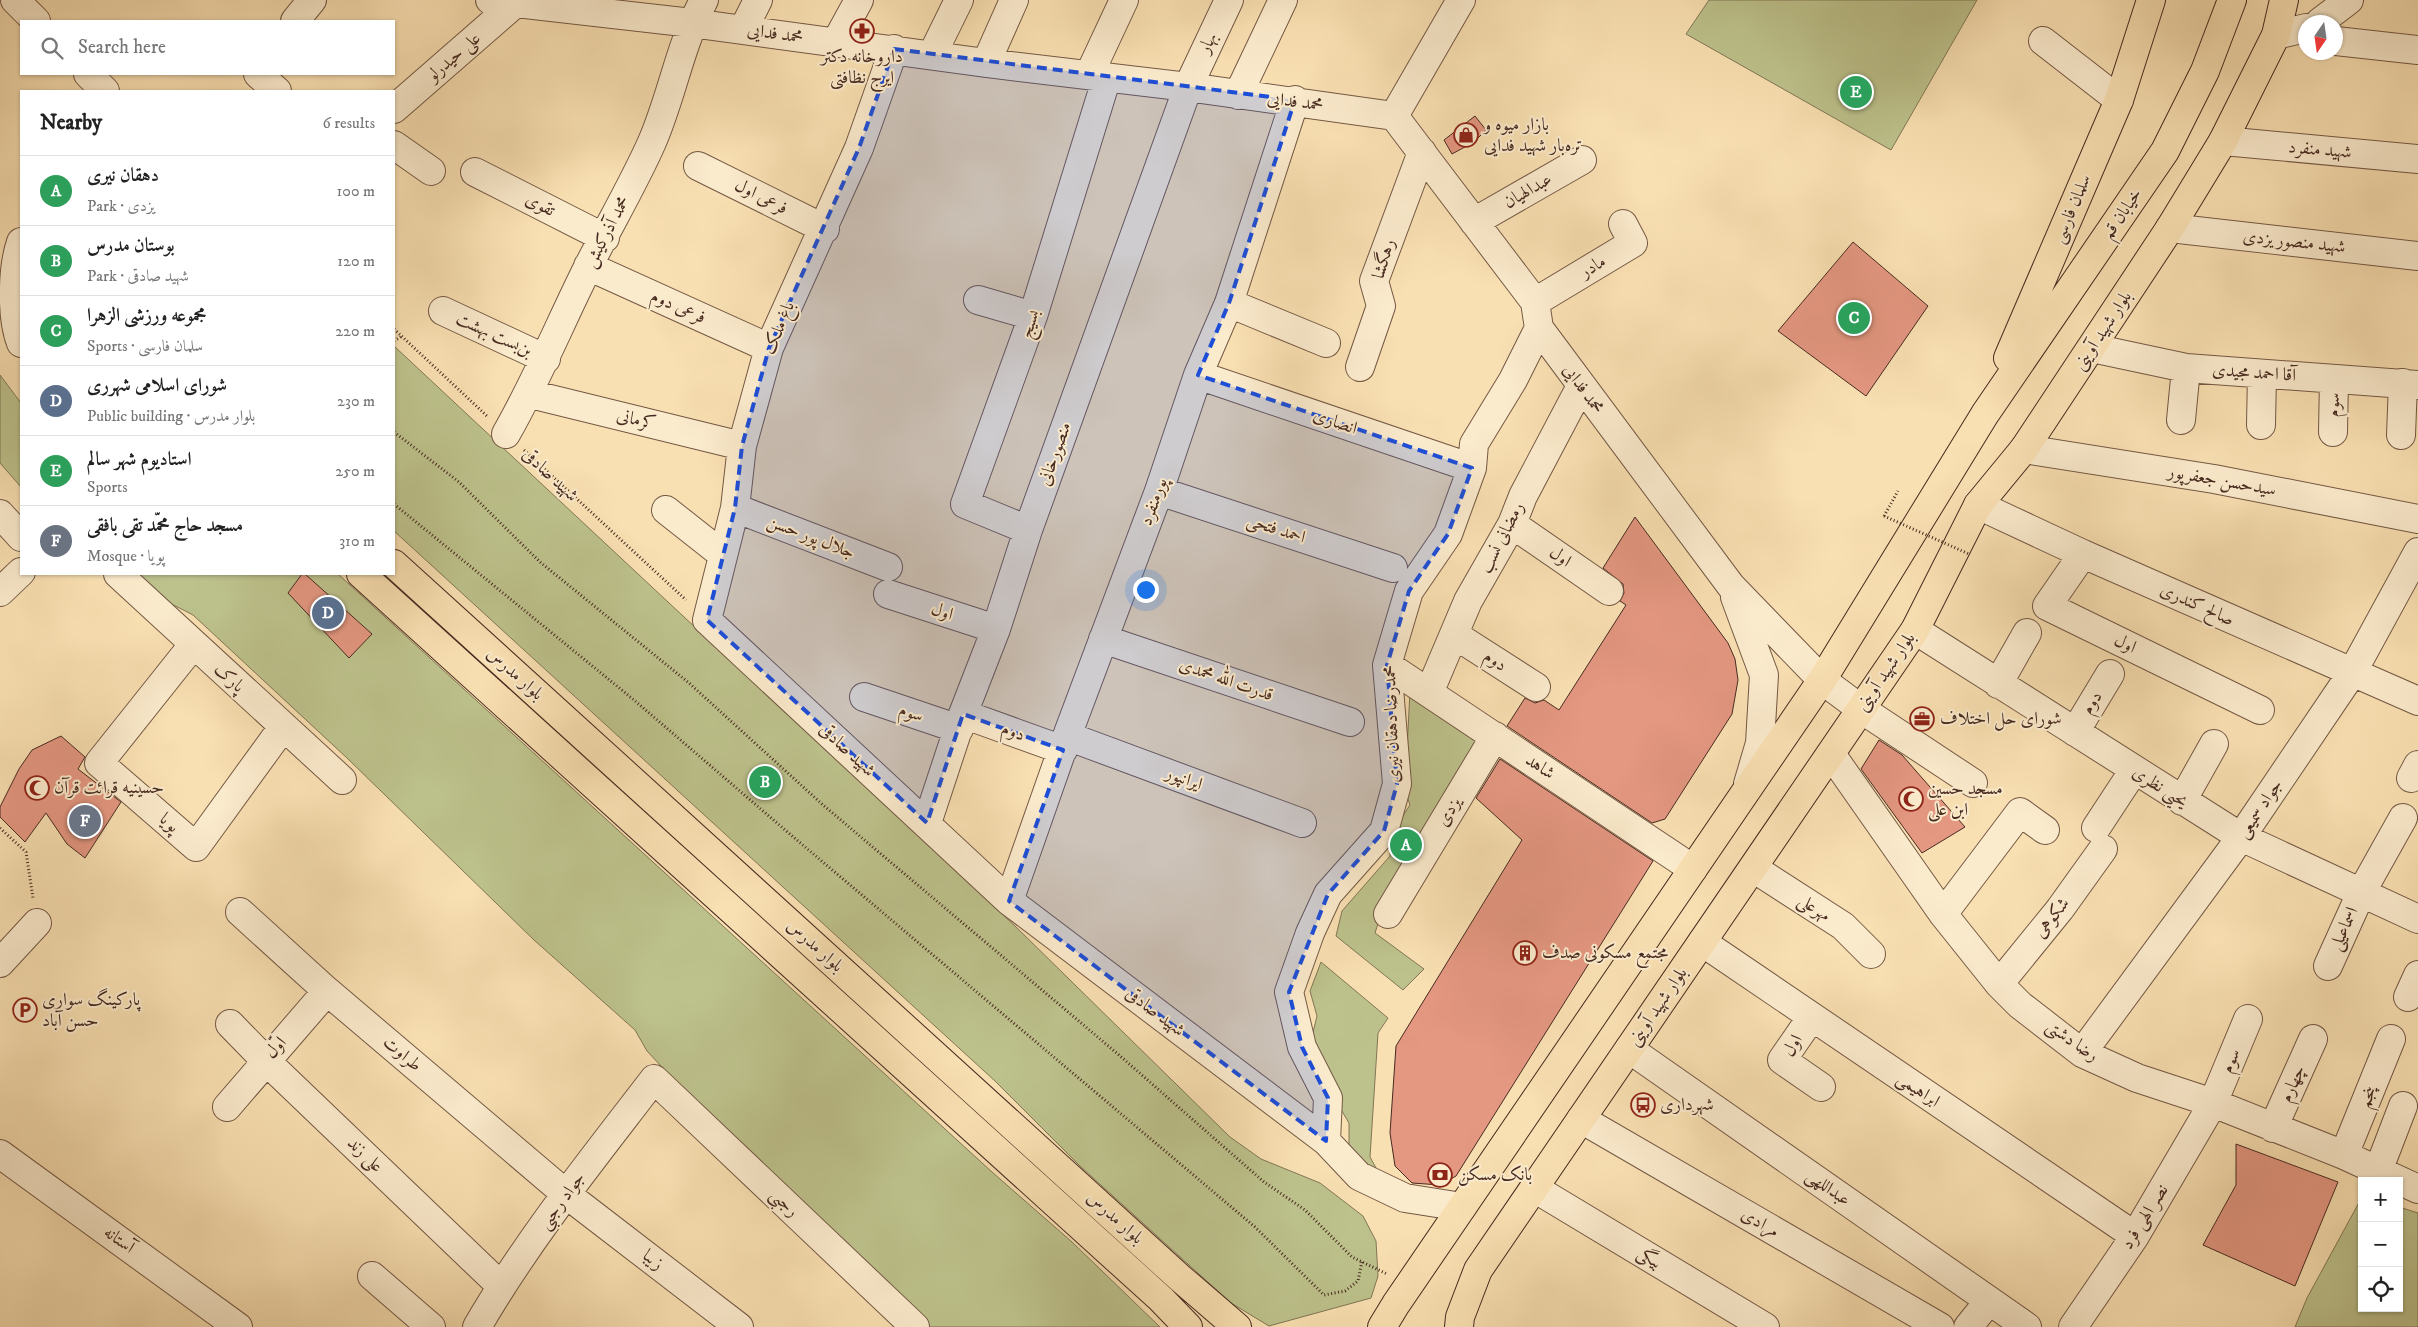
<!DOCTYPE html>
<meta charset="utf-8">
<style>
:root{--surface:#fff;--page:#f6f6f6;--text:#222;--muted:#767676;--line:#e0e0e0;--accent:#db2777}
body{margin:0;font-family:"IM FELL DW Pica",Amiri,serif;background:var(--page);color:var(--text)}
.controls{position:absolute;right:15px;bottom:15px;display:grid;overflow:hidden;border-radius:0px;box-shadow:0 1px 4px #0004}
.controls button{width:45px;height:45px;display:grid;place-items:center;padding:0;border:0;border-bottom:1px solid var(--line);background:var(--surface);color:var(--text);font:25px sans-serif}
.compass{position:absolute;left:2298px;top:15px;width:45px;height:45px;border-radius:50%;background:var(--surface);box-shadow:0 1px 4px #0004;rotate:193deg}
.you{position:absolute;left:1145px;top:589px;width:18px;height:18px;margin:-12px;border:4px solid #fff;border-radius:50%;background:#1a73e8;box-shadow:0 0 0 8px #1a73e833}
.badge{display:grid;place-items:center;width:32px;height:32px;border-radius:50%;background:var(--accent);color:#fff;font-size:16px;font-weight:700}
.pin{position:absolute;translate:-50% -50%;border:2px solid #fff;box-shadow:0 1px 5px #0006}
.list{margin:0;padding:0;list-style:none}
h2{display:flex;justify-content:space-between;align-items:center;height:65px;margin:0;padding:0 20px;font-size:21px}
h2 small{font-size:16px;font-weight:400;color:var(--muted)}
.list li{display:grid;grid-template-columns:32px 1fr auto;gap:15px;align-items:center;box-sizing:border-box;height:70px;padding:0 20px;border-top:1px solid var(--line)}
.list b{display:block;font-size:19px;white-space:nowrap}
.list p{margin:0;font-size:16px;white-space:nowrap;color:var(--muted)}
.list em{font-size:16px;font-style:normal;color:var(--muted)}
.icon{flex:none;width:28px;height:28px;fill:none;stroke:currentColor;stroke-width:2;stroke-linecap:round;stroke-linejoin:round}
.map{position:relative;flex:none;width:2418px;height:1327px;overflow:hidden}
.search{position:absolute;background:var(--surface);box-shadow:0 1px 4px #0004;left:20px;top:20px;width:375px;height:55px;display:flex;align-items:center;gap:12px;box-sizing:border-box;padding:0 18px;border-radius:0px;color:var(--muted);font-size:19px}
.panel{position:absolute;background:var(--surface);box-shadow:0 1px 4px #0004;left:20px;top:90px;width:375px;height:485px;border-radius:0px}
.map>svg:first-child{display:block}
</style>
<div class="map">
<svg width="2418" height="1327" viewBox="0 0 2418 1327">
<rect width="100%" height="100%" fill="#f9e0b2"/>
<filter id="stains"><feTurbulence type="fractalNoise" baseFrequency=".004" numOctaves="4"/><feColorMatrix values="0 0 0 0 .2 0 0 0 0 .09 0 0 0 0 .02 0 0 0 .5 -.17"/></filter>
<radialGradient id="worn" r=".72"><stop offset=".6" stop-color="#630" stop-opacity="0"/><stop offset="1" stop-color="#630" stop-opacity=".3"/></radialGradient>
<path fill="#bdc28c" stroke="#827656" d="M 1709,0 L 1977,0 L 1891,150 L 1686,34 Z
M 394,346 L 1017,928 L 1230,1137 L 1261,1159 L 1320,1183 L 1363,1216 L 1376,1241 L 1378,1276 L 1371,1298 L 1269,1326 L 1231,1303 L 1189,1265 L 1080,1166 L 995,1081 L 394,531 Z
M 0,375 L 21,403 L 21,487 L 0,463 Z
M 131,574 L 338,574 L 992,1172 L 1072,1242 L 1160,1327 L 927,1327 L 744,1155 L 647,1051 L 635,1030 L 534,940 L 347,758 L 193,615 L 158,597 Z
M 1410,691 L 1481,739 L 1381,914 L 1375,933 L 1424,969 L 1403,990 L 1336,936 L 1342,911 L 1390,856 L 1391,834 L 1410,805 L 1405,790 Z
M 1321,962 L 1388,1018 L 1378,1033 L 1370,1157 L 1381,1177 L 1349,1152 L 1349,1123 L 1333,1096 L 1310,1045 L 1317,1016 L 1310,991 Z
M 2362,1197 L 2362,1308 L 2399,1308 L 2399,1207 L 2418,1213 L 2418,1327 L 2295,1327 L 2307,1298 Z"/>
<path fill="#e49781" stroke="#472a20" d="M 1475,116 L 1486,130 L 1474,142 L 1452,154 L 1444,140 Z
M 1853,242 L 1928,306 L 1866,396 L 1778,331 Z
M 1635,517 L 1728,643 L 1735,659 L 1738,680 L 1732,714 L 1665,819 L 1652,823 L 1507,726 L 1525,698 L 1535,703 L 1544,700 L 1559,710 L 1626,605 L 1620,601 L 1624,593 L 1623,584 L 1603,568 Z
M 302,574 L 305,574 L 372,634 L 349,658 L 288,593 Z
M 61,736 L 85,757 L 78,769 L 121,802 L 85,858 L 67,844 L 46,813 L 25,842 L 0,817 L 0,807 L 19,769 L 32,750 Z
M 1879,740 L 1902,755 L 1965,827 L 1922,853 L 1861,769 Z
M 1500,759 L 1653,861 L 1456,1176 L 1440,1185 L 1412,1183 L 1395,1166 L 1390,1133 L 1396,1046 L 1522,840 L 1476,798 Z
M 2236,1144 L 2338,1182 L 2295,1286 L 2203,1245 L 2236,1185 Z"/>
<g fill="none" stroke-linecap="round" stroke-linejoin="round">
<g stroke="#745844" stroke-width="30">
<path id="minor" d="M 15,0 L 36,21
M 490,0 L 692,23 L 986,63 L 1188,87 L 1394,116 L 1535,302 L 1539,328 L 1731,586 L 1822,680 L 1861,709 L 1973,783
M 295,21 L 312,0
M 2320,22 L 2349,0
M 743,30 L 758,0
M 2276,35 L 2306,28
M 2043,41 L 2119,100
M 2336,41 L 2418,50
M 836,42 L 859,0
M 894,49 L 859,148 L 769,348 L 742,446 L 735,508 L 707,620 L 1009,901 L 1326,1141
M 932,55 L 959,0
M 986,63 L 1014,0
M 88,74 L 105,91
M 258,74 L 277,91
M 1089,75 L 1124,0
M 1238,95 L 1283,0
M 394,109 L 519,0
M 1394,116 L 1461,0
M 2223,141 L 2418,159
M 394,145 L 431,171
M 698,166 L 825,229
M 475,172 L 605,238
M 1474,222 L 1582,160
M 2170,228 L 2418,256
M 21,242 C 12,268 11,318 21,343
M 588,266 L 769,348
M 978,300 L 1033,316
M 1535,302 L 1633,243 L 1623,224
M 1229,303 L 1326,343
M 443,311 L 546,359
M 2092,348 L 2186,368 L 2418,385
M 1360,367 L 1381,306 L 1374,281 L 1422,152
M 1198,375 L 1472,468
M 530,394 L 742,446
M 2181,420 L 2186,368
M 2261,425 L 2262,374
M 2333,432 L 2334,379
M 506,434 C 537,380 560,323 588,267 C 609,225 633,185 652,142 C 672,96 680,45 704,0
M 2401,435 L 2403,383
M 2024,449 L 2214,479 L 2418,519
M 1159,491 L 1393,568
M 1978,505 L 2083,554 L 2418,701
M 735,508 L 888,567
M 666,510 L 723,555
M 0,514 L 21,537
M 1512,524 L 1609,591
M 1028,530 L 965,504 L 1033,316 L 1107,77
M 2083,554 L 2047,606 L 2260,710
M 118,574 L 342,780
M 0,592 L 21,572
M 888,594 L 996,629
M 1735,597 L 1764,675 L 1760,743 L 1748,784
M 1915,630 L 2241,837 L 2418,919
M 1455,635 L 1536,687
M 1103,639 L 1350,722
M 193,645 L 99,763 L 196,847 L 283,727
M 1387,665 L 1693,869
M 1998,684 L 2027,633
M 1429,693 L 1468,601 L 1512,524 L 1523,496 L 1581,386
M 864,697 L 959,729
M 963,714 L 1063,750
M 2075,732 L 2110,674
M 1067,736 L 1302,823
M 1831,754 L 1943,914 L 1999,984 L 2020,1005 L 2082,1053 L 2137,1078 L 2213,1103 L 2344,1155 L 2418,1189
M 2411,778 L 2418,765
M 2182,801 L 2214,744
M 927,823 L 963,714 L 996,629 L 1028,530 L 1188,87 L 1229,0
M 2096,828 L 2134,770
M 1753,868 L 1843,926 L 1871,954
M 1009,901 L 1067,736 L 1159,491 L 1198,375 L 1229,303 L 1295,100
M 240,912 L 327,991 L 566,1194 L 739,1327
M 1388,914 L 1495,736
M 1943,914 L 2020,812 L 2045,830
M 1702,942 L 2135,1236
M 0,963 L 37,923
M 2328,966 L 2361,893 L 2403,818
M 1999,984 L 2060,909 L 2103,849
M 2408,997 L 2418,975
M 1811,1018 L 1782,1060 L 1821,1087
M 230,1024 L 265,1060 L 501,1286
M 1629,1049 L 2027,1327
M 2082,1053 L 2241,837 L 2352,673 L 2418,552
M 227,1107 L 327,991
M 1581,1119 L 1940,1327
M 2273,1128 L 2313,1039
M 0,1154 L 238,1327
M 2344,1155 L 2391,1039
M 2378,1171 L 2403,1106
M 1534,1188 L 1765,1327
M 1462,1207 L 1405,1198 L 1359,1176 L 1326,1141 L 1328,1098 L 1302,1047 L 1289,992 L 1310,933 L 1328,894 L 1384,831 L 1397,784 L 1387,665 L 1409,591 L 1448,534 L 1472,468 L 1474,444 L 1513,380 L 1539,328
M 372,1276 L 431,1327
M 477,1327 C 528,1239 592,1160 654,1079 L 915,1327
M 1968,1327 L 1989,1301
M 2073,1327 L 2135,1236 L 2213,1103 L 2248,1019"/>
</g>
<g stroke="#472a20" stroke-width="30">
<path id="major" d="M 2008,358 L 2119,100 L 2151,0
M 394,564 L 1180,1278 L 1237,1327
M 361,574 L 1161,1299 L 1188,1327
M 1382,1327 L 1396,1304 L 1822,680 L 1985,414 L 2165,151 L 2205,71 L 2232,0
M 1459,1327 L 1460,1317 L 1478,1270 L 1915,630 L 1978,505 L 2024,449 L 2170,228 L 2223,141 L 2276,35 L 2284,0"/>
</g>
<path stroke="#472a20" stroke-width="3" stroke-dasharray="1 2.5" stroke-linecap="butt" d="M 394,329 L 488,417
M 394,341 L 402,336
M 394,432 L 459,482 L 540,562 L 689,683 L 823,805 L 1119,1055 L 1264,1182 L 1305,1210 L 1352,1257 L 1387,1274
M 524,450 L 686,600
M 394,504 L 634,700 L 798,841 L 1255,1227 L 1324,1295 L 1345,1291 L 1358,1281 L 1362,1261
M 1884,516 L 1898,491
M 0,828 L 26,852 L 33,898"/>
<use href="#minor" stroke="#fbebcd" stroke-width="28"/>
<use href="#major" stroke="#f9e0b2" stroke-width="28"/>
<path stroke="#472a20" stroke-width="3" stroke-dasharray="1 2.5" stroke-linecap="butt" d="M 1884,516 L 1969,554"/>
</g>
<path fill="#1d4ed8" fill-opacity="0.2" stroke="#1d4ed8" stroke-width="4" stroke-dasharray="10 6" stroke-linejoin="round" d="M 894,49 L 1295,100 L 1229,303 L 1198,375 L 1472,468 L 1448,534 L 1409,591 L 1387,665 L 1397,784 L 1384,831 L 1328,894 L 1289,992 L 1302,1047 L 1328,1098 L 1326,1141 L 1009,901 L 1063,750 L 963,714 L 927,823 L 707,620 L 735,508 L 742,446 L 769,348 L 859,148 Z"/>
<defs>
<g id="pharmacy-ring" transform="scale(1.25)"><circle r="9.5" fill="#fbebcd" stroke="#8f2418" stroke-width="1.5"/><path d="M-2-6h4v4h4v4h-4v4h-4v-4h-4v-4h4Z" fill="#8f2418"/></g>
<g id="shop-ring" transform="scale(1.25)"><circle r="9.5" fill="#fbebcd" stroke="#8f2418" stroke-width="1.5"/><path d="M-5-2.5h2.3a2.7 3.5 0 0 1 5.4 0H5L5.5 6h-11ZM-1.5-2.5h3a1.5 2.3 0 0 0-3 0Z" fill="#8f2418"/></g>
<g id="office-ring" transform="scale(1.25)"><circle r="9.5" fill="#fbebcd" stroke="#8f2418" stroke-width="1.5"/><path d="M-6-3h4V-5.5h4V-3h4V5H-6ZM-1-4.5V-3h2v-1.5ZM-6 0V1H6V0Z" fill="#8f2418"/></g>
<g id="mosque-ring" transform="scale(1.25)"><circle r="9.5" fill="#fbebcd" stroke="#8f2418" stroke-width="1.5"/><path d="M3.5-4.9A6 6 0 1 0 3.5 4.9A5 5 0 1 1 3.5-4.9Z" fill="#8f2418"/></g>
<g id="building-ring" transform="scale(1.25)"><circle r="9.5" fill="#fbebcd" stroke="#8f2418" stroke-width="1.5"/><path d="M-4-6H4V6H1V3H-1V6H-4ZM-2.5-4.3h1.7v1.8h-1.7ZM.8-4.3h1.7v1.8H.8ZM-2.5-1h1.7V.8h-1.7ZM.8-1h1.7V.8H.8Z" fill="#8f2418"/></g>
<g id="parking-ring" transform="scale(1.25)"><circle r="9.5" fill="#fbebcd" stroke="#8f2418" stroke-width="1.5"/><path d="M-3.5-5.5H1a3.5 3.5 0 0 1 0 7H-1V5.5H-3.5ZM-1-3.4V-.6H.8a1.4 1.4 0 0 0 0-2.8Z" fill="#8f2418"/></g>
<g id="bus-ring" transform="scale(1.25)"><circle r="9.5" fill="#fbebcd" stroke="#8f2418" stroke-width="1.5"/><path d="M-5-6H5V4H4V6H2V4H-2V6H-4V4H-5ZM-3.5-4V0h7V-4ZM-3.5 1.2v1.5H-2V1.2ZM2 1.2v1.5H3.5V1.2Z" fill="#8f2418"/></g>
<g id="bank-ring" transform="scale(1.25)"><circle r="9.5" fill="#fbebcd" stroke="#8f2418" stroke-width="1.5"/><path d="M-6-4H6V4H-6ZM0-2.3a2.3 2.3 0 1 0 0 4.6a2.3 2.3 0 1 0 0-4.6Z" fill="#8f2418"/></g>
</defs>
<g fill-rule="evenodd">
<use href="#pharmacy-ring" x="862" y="31"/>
<use href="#shop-ring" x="1466" y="135"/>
<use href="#office-ring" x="1922" y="719"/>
<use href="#mosque-ring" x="37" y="788"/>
<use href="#mosque-ring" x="1911" y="799"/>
<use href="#building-ring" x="1525" y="953"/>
<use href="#parking-ring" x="25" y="1010"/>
<use href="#bus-ring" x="1643" y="1105"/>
<use href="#bank-ring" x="1440" y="1175"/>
</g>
<g text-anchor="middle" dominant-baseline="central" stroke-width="4" stroke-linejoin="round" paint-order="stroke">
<g font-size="18" fill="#472a20" stroke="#fbebcd">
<text transform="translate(775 34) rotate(8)">محمد فدایی</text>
<text transform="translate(1208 43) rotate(-64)">بهار</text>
<text transform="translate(454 57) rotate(-41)">علی حیدرلو</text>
<text transform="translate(1295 102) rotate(7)">محمد فدایی</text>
<text transform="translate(2320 150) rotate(5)">شهید منفرد</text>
<text transform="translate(1528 191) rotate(-30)">عبدالهیان</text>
<text transform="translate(761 197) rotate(27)">فرعی اول</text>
<text transform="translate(540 205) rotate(27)">تقوی</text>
<text transform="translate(2072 209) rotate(-67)">سلمان فارسی</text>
<text transform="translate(2122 214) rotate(-56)">خیابان قم</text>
<text transform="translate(607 232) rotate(-62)">محمد آذرکیش</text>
<text transform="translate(2294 242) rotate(6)">شهید منصور یزدی</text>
<text transform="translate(1384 259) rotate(-73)">رهگشا</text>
<text transform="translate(1593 267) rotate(-31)">مادر</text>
<text transform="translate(678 307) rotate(24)">فرعی دوم</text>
<text transform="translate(1030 324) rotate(-71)">بسیج</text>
<text transform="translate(779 328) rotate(-67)">باغ ملک</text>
<text transform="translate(2103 331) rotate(-57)">بلوار شهید آوینی</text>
<text transform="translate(494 335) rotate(25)">بن‌بست بهشت</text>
<text transform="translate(2254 373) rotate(4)">آقا احمد مجیدی</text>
<text transform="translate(1583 389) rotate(54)">محمد فدایی</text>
<text transform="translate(2334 405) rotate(-88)">سوم</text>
<text transform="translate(636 420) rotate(14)">کرمانی</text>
<text transform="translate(1335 422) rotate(19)">انصاری</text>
<text transform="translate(1055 454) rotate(-70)">منصورخانی</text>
<text transform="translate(550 475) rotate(43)">شهید صادقی</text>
<text transform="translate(2222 481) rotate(10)">سیدحسن جعفرپور</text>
<text transform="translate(1154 502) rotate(-70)">پورمنفرد</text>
<text transform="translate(1276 529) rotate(18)">احمد فتحی</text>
<text transform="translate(811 537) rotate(21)">جلال پور حسن</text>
<text transform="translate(1502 538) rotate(-63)">رمضانی نسب</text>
<text transform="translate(1560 557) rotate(35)">اول</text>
<text transform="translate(2197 605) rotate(24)">صالح کندری</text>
<text transform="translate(942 612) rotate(18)">اول</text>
<text transform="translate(2125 644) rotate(26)">اول</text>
<text transform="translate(1495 661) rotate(33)">دوم</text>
<text transform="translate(1886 672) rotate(-56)">بلوار شهید آوینی</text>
<text transform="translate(515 674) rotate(42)">بلوار مدرس</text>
<text transform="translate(229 678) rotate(42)">پارک</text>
<text transform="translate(1226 680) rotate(19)">قدرت الله محمدی</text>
<text transform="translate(2092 703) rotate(-59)">دوم</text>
<text transform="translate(911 713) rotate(18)">سوم</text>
<text transform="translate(1392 724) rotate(-92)">محمدرضا دهقان نیری</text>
<text transform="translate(1013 732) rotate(20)">دوم</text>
<text transform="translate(847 750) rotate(43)">شهید صادقی</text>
<text transform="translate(1540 767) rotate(34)">شاهد</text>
<text transform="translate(1184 779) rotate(20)">ایرانپور</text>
<text transform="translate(2160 787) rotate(32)">یحیی نظری</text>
<text transform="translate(2260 809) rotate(-56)">جواد سمیعی</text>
<text transform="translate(1449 812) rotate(-59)">یزدی</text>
<text transform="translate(169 823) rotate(41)">پویا</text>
<text transform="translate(1814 908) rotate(33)">مهرعلی</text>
<text transform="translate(2052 918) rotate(-52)">شکوهی</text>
<text transform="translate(2344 929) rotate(-66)">اسماعیلی</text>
<text transform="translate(815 946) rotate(42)">بلوار مدرس</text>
<text transform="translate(1658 1007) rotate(-56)">بلوار شهید آوینی</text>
<text transform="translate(1155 1012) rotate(37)">شهید صادقی</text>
<text transform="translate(2072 1041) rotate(34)">رضا دشتی</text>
<text transform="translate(1793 1046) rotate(-61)">اول</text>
<text transform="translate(276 1048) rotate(-48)">اوّل</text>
<text transform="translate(402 1054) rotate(40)">طراوت</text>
<text transform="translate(2231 1061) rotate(-68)">سوم</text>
<text transform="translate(2293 1084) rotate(-66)">چهارم</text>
<text transform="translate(1918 1090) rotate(34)">ابراهیمی</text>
<text transform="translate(2368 1097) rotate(-68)">پنجم</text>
<text transform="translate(365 1155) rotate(44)">علی زند</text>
<text transform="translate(1828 1188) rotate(35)">عبداللهی</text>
<text transform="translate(562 1201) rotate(-54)">جواد رجبی</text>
<text transform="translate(784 1203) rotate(44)">رجبی</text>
<text transform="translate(2145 1217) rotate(-58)">نصر الهی فرد</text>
<text transform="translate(1115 1218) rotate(42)">بلوار مدرس</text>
<text transform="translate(1760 1223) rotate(30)">مرادی</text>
<text transform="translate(119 1240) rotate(36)">آستانه</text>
<text transform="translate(1649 1258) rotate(31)">بیگی</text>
<text transform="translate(653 1260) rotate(38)">زیبا</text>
</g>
<g font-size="18" fill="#472a20" stroke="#fbebcd" text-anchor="start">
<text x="862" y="57" text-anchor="middle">داروخانه دکتر<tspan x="862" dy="21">ایرج نظافتی</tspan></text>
<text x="1484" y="125">بازار میوه و<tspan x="1484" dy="21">تره‌بار شهید فدایی</tspan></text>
<text x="1940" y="719">شورای حل اختلاف</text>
<text x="54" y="788">حسینیه قرائت قرآن</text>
<text x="1928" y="789">مسجد حسین<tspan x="1928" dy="21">ابن علی</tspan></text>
<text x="1542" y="953">مجتمع مسکونی صدف</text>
<text x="42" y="1000">پارکینگ سواری<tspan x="42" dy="21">حسن آباد</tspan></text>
<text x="1660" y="1105">شهرداری</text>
<text x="1458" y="1175">بانک مسکن</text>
</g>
</g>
<rect width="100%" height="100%" filter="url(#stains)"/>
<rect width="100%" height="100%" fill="url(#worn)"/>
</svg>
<div class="controls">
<button>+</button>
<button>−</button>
<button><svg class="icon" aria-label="locate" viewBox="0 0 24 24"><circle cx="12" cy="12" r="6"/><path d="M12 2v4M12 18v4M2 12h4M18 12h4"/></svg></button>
</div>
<svg class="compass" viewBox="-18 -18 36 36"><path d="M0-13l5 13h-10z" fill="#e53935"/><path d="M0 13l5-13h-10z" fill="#767676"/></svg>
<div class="you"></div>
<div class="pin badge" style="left:1406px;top:845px;background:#2e9e5b">A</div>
<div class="pin badge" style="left:765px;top:782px;background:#2e9e5b">B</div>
<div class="pin badge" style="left:1854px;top:318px;background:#2e9e5b">C</div>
<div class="pin badge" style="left:328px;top:613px;background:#5c6f8a">D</div>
<div class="pin badge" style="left:1856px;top:92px;background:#2e9e5b">E</div>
<div class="pin badge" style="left:85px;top:821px;background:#6b7280">F</div>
<div class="search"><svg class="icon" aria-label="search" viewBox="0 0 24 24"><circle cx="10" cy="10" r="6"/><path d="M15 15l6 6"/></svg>Search here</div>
<section class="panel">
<h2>Nearby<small>6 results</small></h2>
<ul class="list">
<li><span class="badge" style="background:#2e9e5b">A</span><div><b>دهقان نیری</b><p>Park · یزدی</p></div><em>100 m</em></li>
<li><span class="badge" style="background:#2e9e5b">B</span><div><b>بوستان مدرس</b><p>Park · شهید صادقی</p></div><em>120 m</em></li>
<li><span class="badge" style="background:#2e9e5b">C</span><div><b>مجموعه ورزشی الزهرا</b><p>Sports · سلمان فارسی</p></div><em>220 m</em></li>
<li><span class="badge" style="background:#5c6f8a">D</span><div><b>شورای اسلامی شهرری</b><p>Public building · بلوار مدرس</p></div><em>230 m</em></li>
<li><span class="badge" style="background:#2e9e5b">E</span><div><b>استادیوم شهر سالم</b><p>Sports</p></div><em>250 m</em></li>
<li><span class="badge" style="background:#6b7280">F</span><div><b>مسجد حاج محمّد تقی بافقی</b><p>Mosque · پویا</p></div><em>310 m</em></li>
</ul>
</section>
</div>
